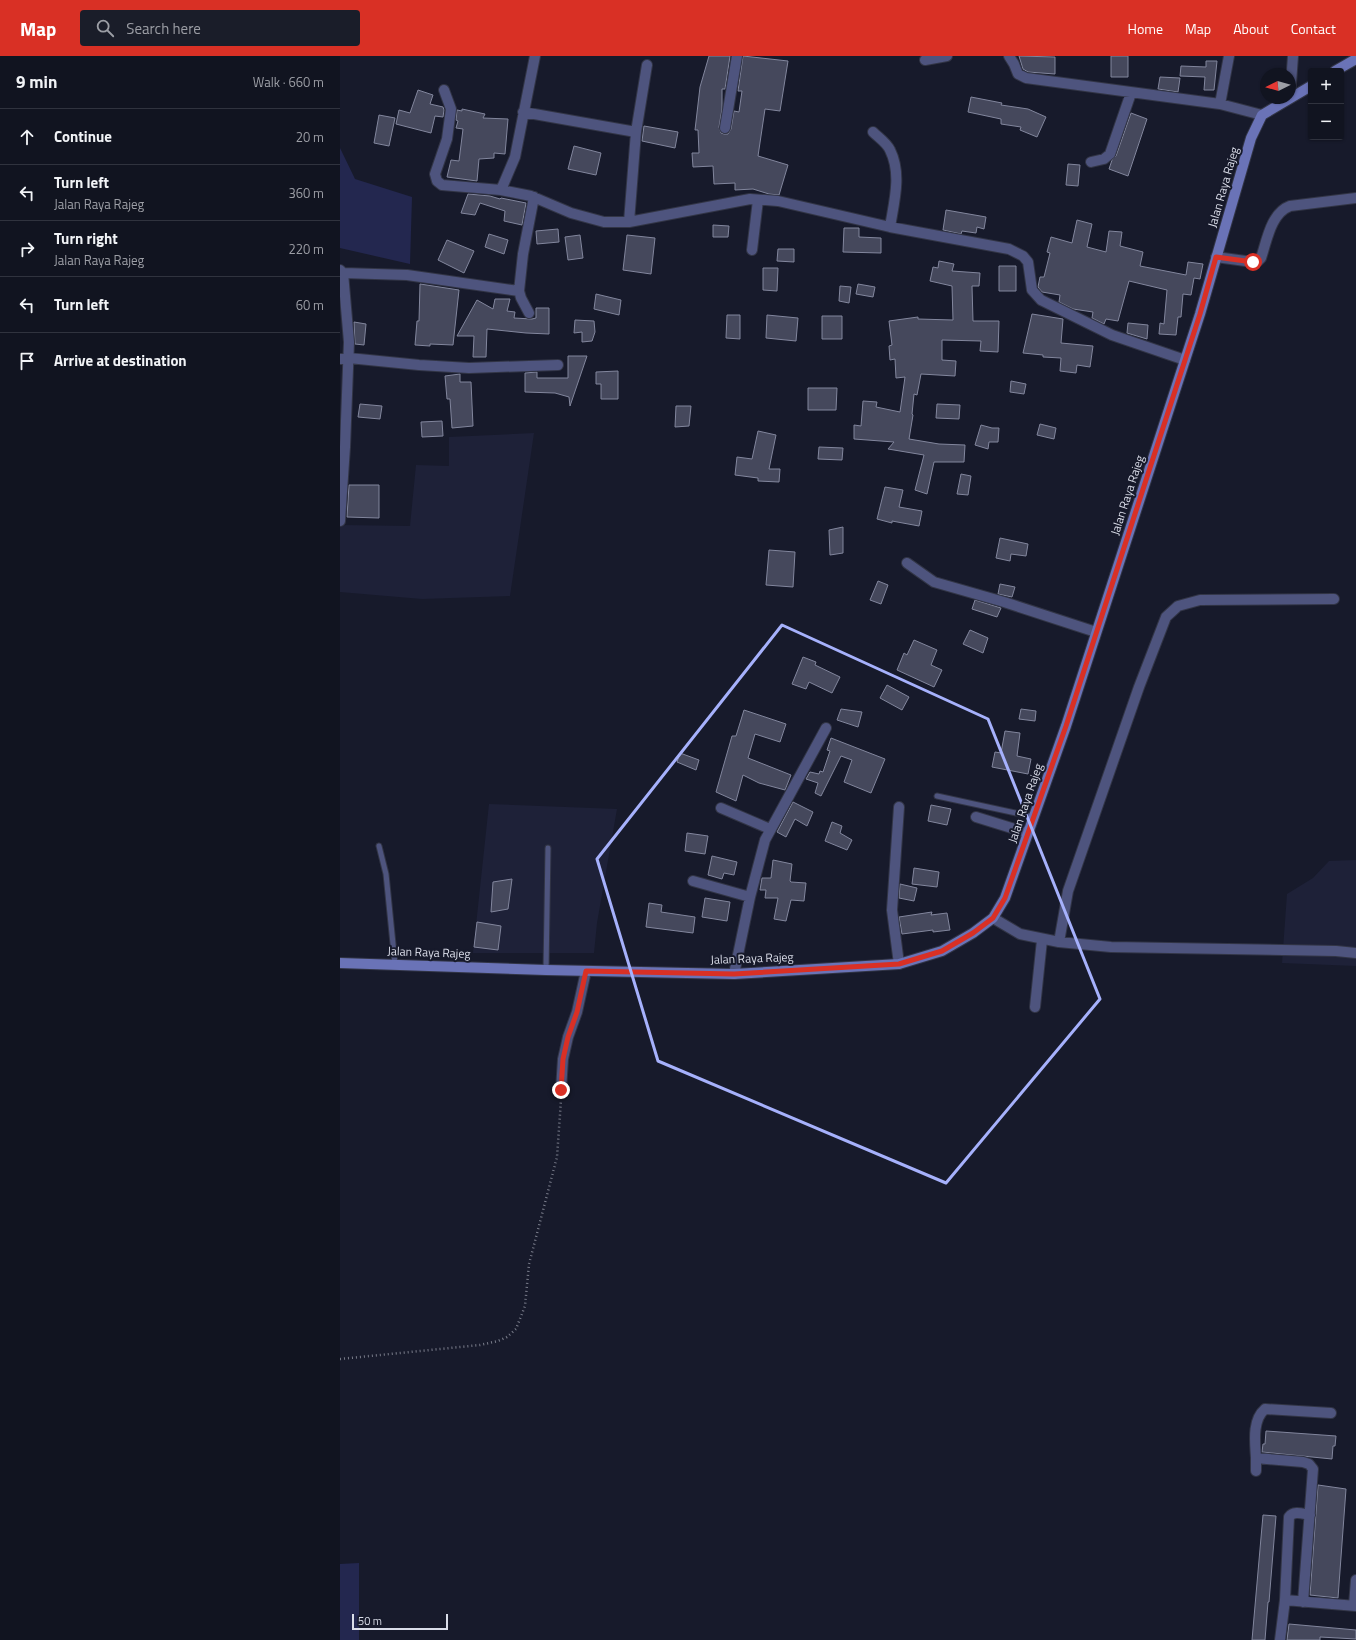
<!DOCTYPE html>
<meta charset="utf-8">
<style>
:root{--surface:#111420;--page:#1a1d29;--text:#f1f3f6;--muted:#9c9ea5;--line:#30333e;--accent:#d93025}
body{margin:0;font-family:"Titillium Web",sans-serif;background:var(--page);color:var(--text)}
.controls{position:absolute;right:12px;top:12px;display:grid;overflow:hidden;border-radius:4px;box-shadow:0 1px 3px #0004}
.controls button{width:36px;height:36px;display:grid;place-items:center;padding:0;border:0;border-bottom:1px solid var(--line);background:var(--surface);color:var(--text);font:20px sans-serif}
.compass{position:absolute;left:920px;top:12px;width:36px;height:36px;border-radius:50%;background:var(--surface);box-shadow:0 1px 3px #0004;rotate:265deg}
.scale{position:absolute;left:12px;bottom:10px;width:96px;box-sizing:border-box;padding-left:4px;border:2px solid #dadde9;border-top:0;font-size:11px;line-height:14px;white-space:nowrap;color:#dadde9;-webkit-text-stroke:3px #171a2b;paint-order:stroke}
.stop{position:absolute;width:12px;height:12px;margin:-9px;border:3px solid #d93025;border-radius:50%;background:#fff}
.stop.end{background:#d93025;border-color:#fff;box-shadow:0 1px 4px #0008}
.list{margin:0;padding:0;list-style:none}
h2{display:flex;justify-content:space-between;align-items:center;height:52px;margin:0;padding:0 16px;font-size:17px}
h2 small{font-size:13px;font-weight:400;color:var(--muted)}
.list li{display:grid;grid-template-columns:26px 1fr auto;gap:12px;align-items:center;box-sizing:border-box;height:56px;padding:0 16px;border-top:1px solid var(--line)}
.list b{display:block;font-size:15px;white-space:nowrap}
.list p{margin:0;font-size:13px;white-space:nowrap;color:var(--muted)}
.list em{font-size:13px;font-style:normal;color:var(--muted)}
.icon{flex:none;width:22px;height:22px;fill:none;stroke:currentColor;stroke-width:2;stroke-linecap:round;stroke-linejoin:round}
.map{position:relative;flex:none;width:1016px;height:1584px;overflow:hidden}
header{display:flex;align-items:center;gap:24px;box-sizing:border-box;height:56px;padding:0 20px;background:var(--accent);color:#fff}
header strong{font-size:19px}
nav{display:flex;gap:22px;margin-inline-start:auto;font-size:14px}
.search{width:280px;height:36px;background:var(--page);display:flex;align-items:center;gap:10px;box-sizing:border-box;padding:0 14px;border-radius:4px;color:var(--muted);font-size:15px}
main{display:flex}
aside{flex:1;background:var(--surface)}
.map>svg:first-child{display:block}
</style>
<header>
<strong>Map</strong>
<div class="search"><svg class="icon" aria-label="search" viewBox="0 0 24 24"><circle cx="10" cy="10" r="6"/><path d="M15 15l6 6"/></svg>Search here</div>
<nav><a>Home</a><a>Map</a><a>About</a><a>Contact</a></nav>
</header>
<main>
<aside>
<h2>9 min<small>Walk · 660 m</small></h2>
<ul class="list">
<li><svg class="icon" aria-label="ahead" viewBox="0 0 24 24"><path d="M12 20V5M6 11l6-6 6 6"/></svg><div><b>Continue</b></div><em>20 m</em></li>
<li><svg class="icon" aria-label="left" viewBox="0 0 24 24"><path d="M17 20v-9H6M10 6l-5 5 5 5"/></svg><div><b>Turn left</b><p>Jalan Raya Rajeg</p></div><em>360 m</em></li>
<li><svg class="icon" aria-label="right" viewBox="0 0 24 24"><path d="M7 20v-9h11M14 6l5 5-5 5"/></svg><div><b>Turn right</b><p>Jalan Raya Rajeg</p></div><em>220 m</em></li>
<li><svg class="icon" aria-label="left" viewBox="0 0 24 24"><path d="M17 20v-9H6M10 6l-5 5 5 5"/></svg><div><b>Turn left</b></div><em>60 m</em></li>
<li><svg class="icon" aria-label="arrive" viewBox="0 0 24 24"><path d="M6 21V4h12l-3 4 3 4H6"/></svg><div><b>Arrive at destination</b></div></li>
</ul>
</aside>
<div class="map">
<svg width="1016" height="1584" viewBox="0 0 1016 1584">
<rect width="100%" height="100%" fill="#171a2b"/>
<path fill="#1e2138" d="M 194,377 L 170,540 L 82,543 L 0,536 L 0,469 L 70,470 L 76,409 L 109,410 L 109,381 Z
M 149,748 L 277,753 L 257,867 L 254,897 L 133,897 Z
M 1016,804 L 1016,910 L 942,907 L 947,838 L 973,822 L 989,805 Z"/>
<path fill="#23274f" d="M 0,92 L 15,123 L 72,141 L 70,208 L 0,192 Z
M 19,1507 L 19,1584 L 0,1584 L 0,1508 Z"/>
<path fill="#45485c" stroke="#82869d" d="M 369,0 L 390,0 L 385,33 L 382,33 L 382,53 L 379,71 L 381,77 L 384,78 L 388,78 L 391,73 L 394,55 L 399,56 L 402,35 L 398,35 L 403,0 L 448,5 L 440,55 L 425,53 L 418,100 L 448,109 L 439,139 L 429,138 L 413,133 L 395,134 L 395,127 L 374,128 L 373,110 L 353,111 L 352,97 L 359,97 L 358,74 L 355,74 L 360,31 Z
M 679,0 L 715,1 L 715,18 L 688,16 L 683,13 Z
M 771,0 L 788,0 L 788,21 L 771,21 Z
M 866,5 L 877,5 L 874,34 L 864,34 L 865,21 L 840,20 L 841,10 L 866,11 Z
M 820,21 L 840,22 L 838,36 L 818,33 Z
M 78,34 L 93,39 L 90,48 L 103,51 L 104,54 L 103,61 L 95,60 L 91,77 L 56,68 L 59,54 L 70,57 Z
M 631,41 L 662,47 L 661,49 L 688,53 L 706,61 L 697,81 L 680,74 L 681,71 L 661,68 L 661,63 L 628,56 Z
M 122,53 L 145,58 L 143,62 L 168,63 L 165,98 L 154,97 L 154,102 L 139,103 L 137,125 L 107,121 L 111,104 L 119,105 L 123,73 L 116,72 L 118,65 L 116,64 L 117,54 L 122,55 Z
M 791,57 L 807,63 L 788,120 L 769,113 L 772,104 L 776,100 Z
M 39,59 L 55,62 L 49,90 L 34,87 Z
M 304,70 L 338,76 L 335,92 L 302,85 Z
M 234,90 L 261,97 L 256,119 L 228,113 Z
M 728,108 L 740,109 L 738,130 L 726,129 Z
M 128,138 L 150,140 L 160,143 L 161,142 L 186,147 L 182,169 L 164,165 L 165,155 L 140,147 L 135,159 L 121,157 Z
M 606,154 L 646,161 L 644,173 L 637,171 L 636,177 L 622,175 L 621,178 L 603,174 Z
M 737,164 L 752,168 L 747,191 L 766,196 L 769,175 L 782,176 L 780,190 L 803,196 L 800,210 L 846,219 L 848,206 L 863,208 L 860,223 L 854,222 L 851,239 L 843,238 L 841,261 L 838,261 L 836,279 L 819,278 L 820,267 L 824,268 L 827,234 L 789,225 L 778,265 L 766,263 L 764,268 L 752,262 L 753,256 L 733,253 L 719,246 L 720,239 L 702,236 L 698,231 L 700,221 L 704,221 L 710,197 L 707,196 L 711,181 L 732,187 Z
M 373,169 L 389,170 L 388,181 L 373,181 Z
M 504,172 L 519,172 L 519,181 L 541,182 L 541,197 L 503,196 Z
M 218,173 L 219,186 L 197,188 L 196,175 Z
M 149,178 L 168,184 L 164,198 L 145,191 Z
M 240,179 L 243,202 L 228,204 L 225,181 Z
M 287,179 L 315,182 L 311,218 L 283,214 Z
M 107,184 L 134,195 L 124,217 L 98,204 Z
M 438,193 L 454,193 L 454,206 L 437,205 Z
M 599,205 L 614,208 L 612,215 L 640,217 L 639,230 L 632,230 L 633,265 L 659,265 L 658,296 L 640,295 L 641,285 L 602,284 L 602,304 L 616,305 L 615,320 L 581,318 L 577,339 L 574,338 L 572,358 L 573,359 L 569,383 L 599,388 L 625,389 L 624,406 L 594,406 L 587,438 L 575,434 L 584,399 L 548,393 L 554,386 L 514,383 L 514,369 L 521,370 L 523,345 L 537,346 L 536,351 L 560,356 L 565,321 L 556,322 L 555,303 L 550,304 L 549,290 L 552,289 L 549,265 L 578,261 L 578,263 L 613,264 L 612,230 L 590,225 L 593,211 L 598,212 Z
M 659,210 L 676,210 L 676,235 L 659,235 Z
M 423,212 L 438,212 L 437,235 L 423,234 Z
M 80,228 L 119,234 L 113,289 L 90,288 L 90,290 L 75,289 L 77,265 L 79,265 Z
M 518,228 L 535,231 L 533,241 L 516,238 Z
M 500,230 L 511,231 L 509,247 L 499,245 Z
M 256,238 L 281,244 L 279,259 L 254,253 Z
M 155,243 L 170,243 L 167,255 L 175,256 L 174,262 L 192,263 L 196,262 L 196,252 L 209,252 L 209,278 L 186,277 L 147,273 L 146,301 L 133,301 L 134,280 L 117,280 L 137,244 L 153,253 Z
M 692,258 L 723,263 L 721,287 L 753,290 L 750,311 L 737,309 L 736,317 L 720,315 L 721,302 L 703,301 L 703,299 L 683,297 Z
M 387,259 L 400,259 L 400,283 L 386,282 Z
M 427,259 L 458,262 L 456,285 L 426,282 Z
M 482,260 L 502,260 L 502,283 L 482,283 Z
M 235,264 L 254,265 L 255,276 L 252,285 L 242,286 L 242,276 L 234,277 Z
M 14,266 L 26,268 L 24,289 L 15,288 Z
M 788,267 L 808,269 L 807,283 L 787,277 Z
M 228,300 L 247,300 L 230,350 L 229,341 L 215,337 L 185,336 L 185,317 L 197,316 L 197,322 L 228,322 Z
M 278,315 L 278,343 L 261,343 L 261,328 L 256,328 L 256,316 Z
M 120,318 L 120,326 L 131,326 L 133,370 L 112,372 L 110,343 L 107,343 L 105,320 Z
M 671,325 L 686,328 L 684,338 L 670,336 Z
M 468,332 L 497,332 L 496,354 L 468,354 Z
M 20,348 L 42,350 L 40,363 L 18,361 Z
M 597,348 L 620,349 L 619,363 L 596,362 Z
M 336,350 L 351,350 L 349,370 L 335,371 Z
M 102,365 L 103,380 L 82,381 L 81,366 Z
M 700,368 L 716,372 L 714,383 L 697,379 Z
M 641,369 L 652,372 L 659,372 L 658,386 L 649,386 L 648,393 L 635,389 Z
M 418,375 L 436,379 L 429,413 L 440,413 L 439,426 L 418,425 L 418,422 L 395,419 L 397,401 L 412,403 Z
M 479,391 L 503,392 L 502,404 L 478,403 Z
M 621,418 L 631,420 L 628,439 L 617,438 Z
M 9,429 L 39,429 L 39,462 L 7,461 Z
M 545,431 L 563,434 L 559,451 L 582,455 L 579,470 L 552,465 L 552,467 L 537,463 Z
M 503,471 L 503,497 L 490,499 L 489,474 Z
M 660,482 L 688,488 L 686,500 L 671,498 L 670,505 L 656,502 Z
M 429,494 L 455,496 L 453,531 L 426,529 Z
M 538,525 L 548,529 L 541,548 L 530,544 Z
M 660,528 L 675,531 L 672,541 L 658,538 Z
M 635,544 L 661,552 L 657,561 L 632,553 Z
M 630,574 L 648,582 L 643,597 L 623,588 Z
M 574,584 L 597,594 L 591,609 L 602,614 L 594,631 L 557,614 L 564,597 L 567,599 Z
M 463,601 L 476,606 L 475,609 L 500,621 L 492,637 L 469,626 L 466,633 L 452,628 Z
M 547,629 L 569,641 L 562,654 L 540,642 Z
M 501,653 L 522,656 L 518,671 L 497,664 Z
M 681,653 L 696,655 L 695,665 L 679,663 Z
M 404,654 L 446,668 L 440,686 L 415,678 L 408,702 L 451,719 L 445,734 L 419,727 L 403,719 L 396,745 L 376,736 L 392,680 L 396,680 Z
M 665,675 L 680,677 L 677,700 L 691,703 L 688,718 L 652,711 L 655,696 L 661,697 Z
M 491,682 L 545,703 L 531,737 L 504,726 L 512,704 L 501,700 L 481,740 L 475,737 L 478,727 L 466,723 L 470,716 L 479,718 L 480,715 L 483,716 L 490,695 L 487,694 Z
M 340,697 L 359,704 L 356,714 L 337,706 Z
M 453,746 L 473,756 L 467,770 L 455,763 L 446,781 L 437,776 Z
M 591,749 L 611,753 L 607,769 L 588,765 Z
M 492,766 L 502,770 L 500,777 L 512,784 L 507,794 L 485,785 Z
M 347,777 L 368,780 L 365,798 L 345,795 Z
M 372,800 L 397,806 L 394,819 L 384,817 L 382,823 L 368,819 Z
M 433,804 L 452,808 L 450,825 L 451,826 L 466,827 L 464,845 L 451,844 L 446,865 L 434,863 L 438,842 L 425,842 L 426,834 L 420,834 L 422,822 L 431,822 Z
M 574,812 L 599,816 L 597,831 L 572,828 Z
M 172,823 L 168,853 L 151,856 L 153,826 Z
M 560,828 L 577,832 L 574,845 L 559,842 Z
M 365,842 L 390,846 L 387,865 L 362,861 Z
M 309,847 L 322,849 L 321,856 L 355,861 L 353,877 L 306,871 Z
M 592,856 L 591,859 L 607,857 L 610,874 L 593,876 L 593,874 L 562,878 L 559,861 Z
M 137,866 L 161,870 L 158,894 L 134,891 Z
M 926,1375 L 996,1380 L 995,1390 L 993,1390 L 992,1403 L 922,1396 L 923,1388 L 925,1388 Z
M 978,1429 L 1006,1433 L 998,1542 L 970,1539 Z
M 923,1459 L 936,1460 L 929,1546 L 928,1546 L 925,1584 L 912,1584 Z
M 949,1568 L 1016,1574 L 1016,1583 L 980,1581 L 980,1584 L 947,1584 Z"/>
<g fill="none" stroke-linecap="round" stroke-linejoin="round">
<g stroke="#323546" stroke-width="7">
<path id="service" d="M 597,740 L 694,761
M 39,790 L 46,818 L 55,908
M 206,914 L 208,792"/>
</g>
<g stroke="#323546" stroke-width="12">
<path id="minor" d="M 669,0 L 674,8 L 678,18 L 686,22 L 880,48 L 922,59
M 585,4 L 607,0
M 104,34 L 111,53 L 107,83 L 95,118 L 97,125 L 102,129 L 161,134 L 191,140 L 231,157 L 264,166 L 289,166 L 410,143 L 438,145 L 550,171 L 669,193 L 683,200 L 688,206 L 692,234 L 701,244 L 772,279 L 845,304
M 950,41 L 953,0
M 880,48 L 889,0
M 183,56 L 296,76 L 289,166
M 385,72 L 397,0
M 296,76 L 307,9
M 533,76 C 538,81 547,87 550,94 C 562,118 554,146 550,171
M 751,106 L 764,103 L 770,98 L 791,37
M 161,134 L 175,101 L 195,0
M 412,194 L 418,144
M 876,201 L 913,206 L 918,205 L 921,202 C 927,184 931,157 950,150 L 1016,142
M 0,214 L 3,217 L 9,286 L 5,391 L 0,465
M 3,217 L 67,219 L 179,235
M 189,257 L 181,242 L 179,235 L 183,198 L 194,141
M 0,303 L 9,302 L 79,309 L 129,312 L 218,309
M 567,507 L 594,526 L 664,546 L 756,576
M 559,751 L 552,854 L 559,908
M 381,752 L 430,773
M 636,761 L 688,777
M 353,825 L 410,841
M 653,862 L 680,878 L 719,886 L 771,891 L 996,895 L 1016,897
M 719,886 L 728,835 L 799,631 L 826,561 L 838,550 L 860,544 L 994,543
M 394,918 L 410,841 L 425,784 L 486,672
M 695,951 L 702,884
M 221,1034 L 223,1003 L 228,981 L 237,956 L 246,915
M 916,1415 L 916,1402
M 945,1544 L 1016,1550
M 963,1546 L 973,1413 L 969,1408 L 963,1406 L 916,1402 C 915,1386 912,1364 925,1353 L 991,1357
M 1014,1549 L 1016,1524
M 940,1584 L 945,1544 L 949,1461 C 954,1454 963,1458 970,1459"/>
</g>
<g stroke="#323546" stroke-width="12">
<path id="secondary" d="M 995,15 L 1016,3
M 0,907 L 206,914 L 394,918 L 559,908 L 602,895 L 633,877 L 653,862 L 665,842 L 726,670 L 860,258 L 911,82 L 922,59 L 971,30"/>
</g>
<path stroke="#797c8a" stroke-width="2.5" stroke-dasharray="1 3" stroke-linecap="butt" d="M 0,1303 L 140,1289 L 158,1285 L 167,1281 L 176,1273 L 185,1250 L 189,1208 L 217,1101 L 221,1044"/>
<use href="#service" stroke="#4e547e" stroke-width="5"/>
<use href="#minor" stroke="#4e547e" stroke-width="10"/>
<use href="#secondary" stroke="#6a73b7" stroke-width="10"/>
</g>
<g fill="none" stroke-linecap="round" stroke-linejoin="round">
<path stroke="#d93025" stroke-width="5" d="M 221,1034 L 223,1003 L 228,981 L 237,956 L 246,915 L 394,918 L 559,908 L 602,895 L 633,877 L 653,862 L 665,842 L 726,670 L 860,258 L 876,201 L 913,206"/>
</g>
<path fill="none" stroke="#a6b1fc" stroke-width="3" stroke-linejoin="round" d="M 442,569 L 648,663 L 760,943 L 606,1127 L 318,1005 L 257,803 Z"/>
<g text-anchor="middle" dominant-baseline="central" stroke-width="4" stroke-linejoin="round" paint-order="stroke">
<g font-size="12" fill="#dadde9" stroke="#171a2b">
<text transform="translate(883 131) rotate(-74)">Jalan Raya Rajeg</text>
<text transform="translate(787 439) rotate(-72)">Jalan Raya Rajeg</text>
<text transform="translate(685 747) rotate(-71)">Jalan Raya Rajeg</text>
<text transform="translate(89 896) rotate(2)">Jalan Raya Rajeg</text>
<text transform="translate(412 902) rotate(-2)">Jalan Raya Rajeg</text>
</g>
</g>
</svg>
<div class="controls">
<button>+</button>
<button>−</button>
</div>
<svg class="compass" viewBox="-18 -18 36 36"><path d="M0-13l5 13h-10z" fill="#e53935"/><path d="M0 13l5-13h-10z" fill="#9c9ea5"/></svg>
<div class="scale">50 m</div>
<div class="stop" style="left:913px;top:206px"></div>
<div class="stop end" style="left:221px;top:1034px"></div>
</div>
</main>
